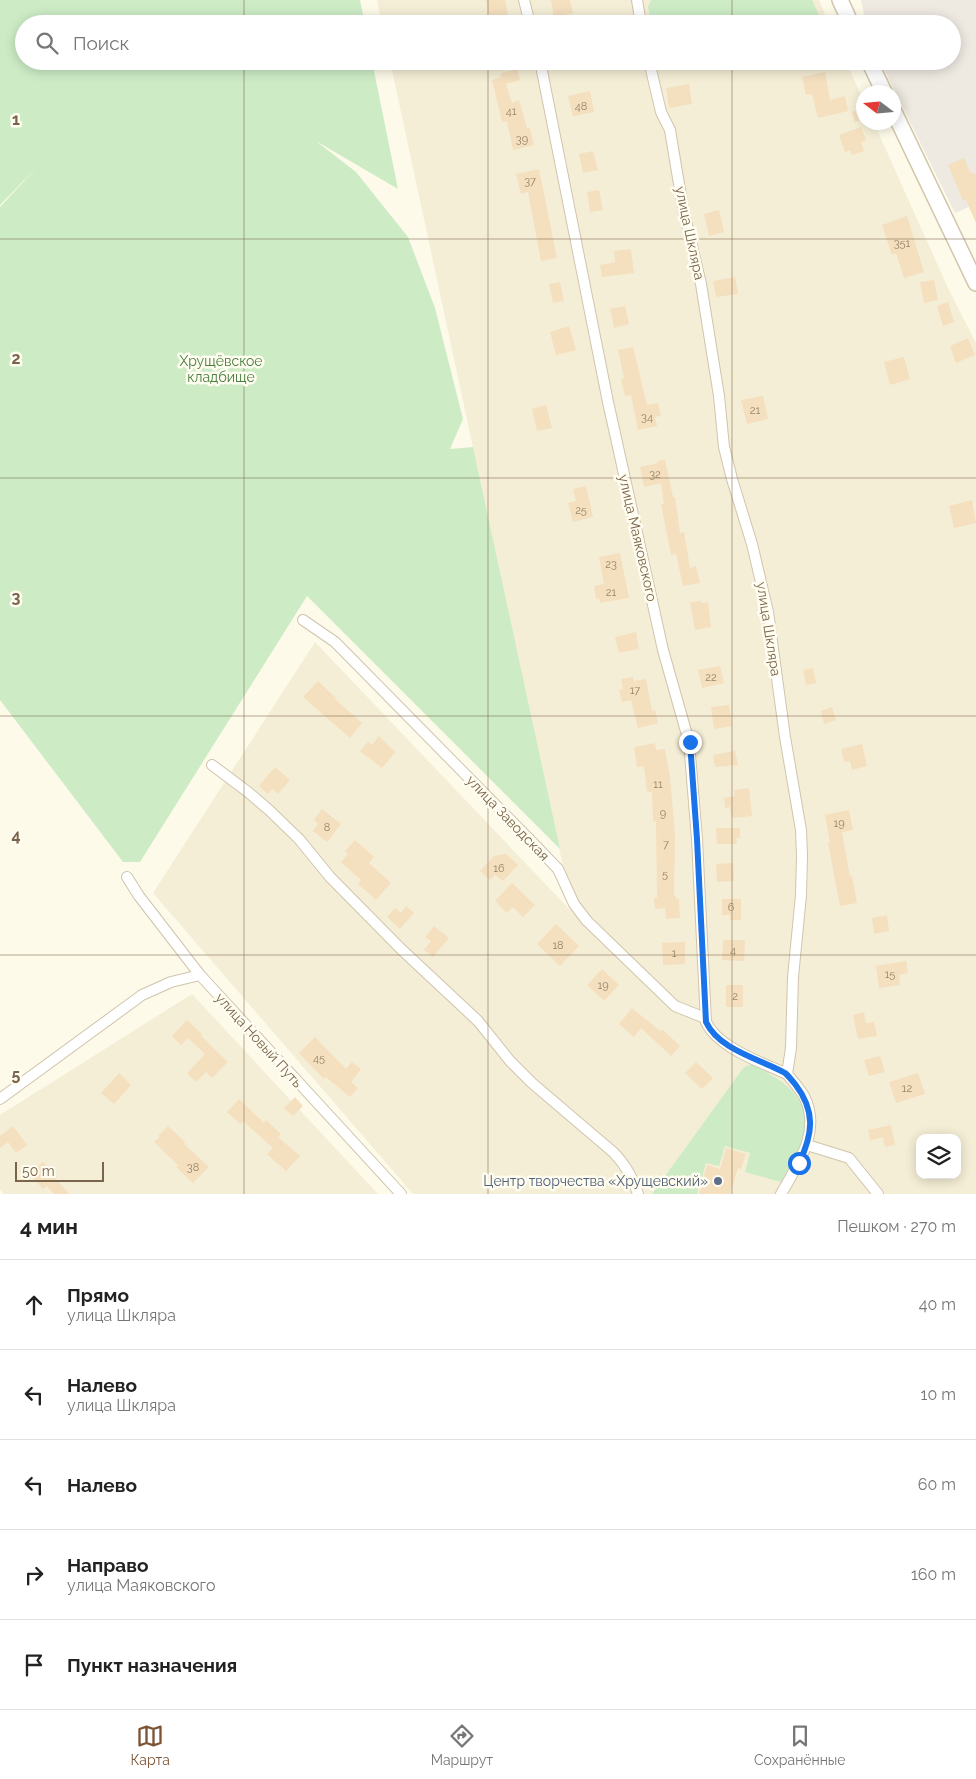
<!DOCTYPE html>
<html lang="ru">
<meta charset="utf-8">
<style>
:root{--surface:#fff;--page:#f2f2f2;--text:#222;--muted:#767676;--line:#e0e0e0;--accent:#7c5434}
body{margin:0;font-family:Raleway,sans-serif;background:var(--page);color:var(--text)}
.controls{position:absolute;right:15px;bottom:15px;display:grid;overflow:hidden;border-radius:10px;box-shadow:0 2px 12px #0003}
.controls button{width:45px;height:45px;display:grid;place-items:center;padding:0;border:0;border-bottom:1px solid var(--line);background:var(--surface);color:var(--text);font:25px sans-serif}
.compass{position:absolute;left:856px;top:85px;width:45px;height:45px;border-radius:50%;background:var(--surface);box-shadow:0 2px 12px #0003;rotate:286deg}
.scale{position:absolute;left:15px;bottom:12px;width:89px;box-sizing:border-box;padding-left:5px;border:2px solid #79654b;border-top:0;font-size:14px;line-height:18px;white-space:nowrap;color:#79654b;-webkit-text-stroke:4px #fffcf0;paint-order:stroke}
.stop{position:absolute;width:15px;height:15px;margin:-11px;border:4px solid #1a73e8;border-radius:50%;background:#fff}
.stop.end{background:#1a73e8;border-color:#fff;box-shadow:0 1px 5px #0008}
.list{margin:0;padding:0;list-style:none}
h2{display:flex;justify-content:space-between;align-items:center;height:65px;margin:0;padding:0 20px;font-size:21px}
h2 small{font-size:16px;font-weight:400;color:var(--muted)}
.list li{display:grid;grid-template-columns:32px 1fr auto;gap:15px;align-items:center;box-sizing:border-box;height:90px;padding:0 20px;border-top:1px solid var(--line)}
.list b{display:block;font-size:19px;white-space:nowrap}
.list p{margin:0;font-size:16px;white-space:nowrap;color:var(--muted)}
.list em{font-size:16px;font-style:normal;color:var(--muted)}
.icon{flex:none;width:28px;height:28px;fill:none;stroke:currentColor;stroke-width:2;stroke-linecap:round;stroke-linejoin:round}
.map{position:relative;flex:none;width:976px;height:1194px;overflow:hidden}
.search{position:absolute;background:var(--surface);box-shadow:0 2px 12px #0003;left:15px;right:15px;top:15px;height:55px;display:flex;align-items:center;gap:12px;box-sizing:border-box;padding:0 18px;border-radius:28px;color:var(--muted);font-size:19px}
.sheet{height:515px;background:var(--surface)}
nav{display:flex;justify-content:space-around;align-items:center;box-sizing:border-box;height:70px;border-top:1px solid var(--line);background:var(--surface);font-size:14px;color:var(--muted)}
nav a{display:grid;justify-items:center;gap:2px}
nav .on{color:var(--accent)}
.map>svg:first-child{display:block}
</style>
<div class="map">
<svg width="976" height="1194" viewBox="0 0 976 1194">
<rect width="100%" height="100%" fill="#fdfae9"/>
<path fill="#f5eed6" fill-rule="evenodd" d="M 377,0 L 819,0 L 829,24 L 382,24 Z
M 390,61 L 846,61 L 863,100 L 864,122 L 874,123 L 948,288 L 976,343 L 976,1194 L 413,1194 L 153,893 L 315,642 L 573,913 ZM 920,1138 L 957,1138 L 957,1175 L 920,1175 Z
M 192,994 L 378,1194 L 4,1194 L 0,1189 L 0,1115 Z"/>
<path fill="#eeeae2" d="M 861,0 L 976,0 L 976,204 L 955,213 L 880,61 L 952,61 L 952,24 L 866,24 Z"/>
<path fill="#cdecc6" d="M 0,0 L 360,0 L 365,24 L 24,24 L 24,61 L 372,61 L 398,189 L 316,141 L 356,172 L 408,237 L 435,308 L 463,419 L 450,449 L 473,447 L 560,849 L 307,596 L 140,862 L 123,862 L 0,700 L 0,207 L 38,166 L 0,205 Z
M 651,0 L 812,0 L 823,24 L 651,24 L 648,7 Z
M 659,61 L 724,61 L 670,70 L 663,67 Z
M 753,1064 C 764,1072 779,1078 789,1088 C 821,1119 798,1150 781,1182 L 745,1172 L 750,1153 L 725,1146 L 719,1166 L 706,1163 L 697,1194 L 652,1194 L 744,1067 Z"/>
<path fill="#f4dfbf" d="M 486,0 L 505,0 L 510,24 L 491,24 Z
M 551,0 L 570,0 L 573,13 L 554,17 Z
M 517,69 L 520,80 L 506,84 L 512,103 L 519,100 L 527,128 L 530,128 L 534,145 L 513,150 L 507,121 L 502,122 L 492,80 L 501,77 L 500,74 Z
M 825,72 L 830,100 L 845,96 L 848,111 L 818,118 L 812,94 L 806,95 L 802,77 Z
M 689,84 L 692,104 L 669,108 L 666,88 Z
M 590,91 L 594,112 L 573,116 L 568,96 Z
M 864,108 L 864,119 L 855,122 L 852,112 Z
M 861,127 L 866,140 L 861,142 L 864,151 L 852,155 L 850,150 L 845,152 L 839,135 Z
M 593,151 L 598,170 L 583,173 L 579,154 Z
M 964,158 L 970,172 L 976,174 L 976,223 L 966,200 L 963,201 L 948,165 Z
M 539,169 L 557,258 L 541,261 L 528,192 L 521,194 L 516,174 Z
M 599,190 L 603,210 L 590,212 L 587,192 Z
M 719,210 L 724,232 L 709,236 L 704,214 Z
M 907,216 L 924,272 L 904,278 L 896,253 L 892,255 L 882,225 Z
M 631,249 L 634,273 L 602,277 L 600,265 L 615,262 L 614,251 Z
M 735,277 L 738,294 L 716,297 L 713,281 Z
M 934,280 L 938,300 L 924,303 L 920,282 Z
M 560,282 L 564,301 L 553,303 L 549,284 Z
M 948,302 L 954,322 L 943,326 L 937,306 Z
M 625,306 L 629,324 L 614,328 L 610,309 Z
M 569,326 L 576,350 L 556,355 L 550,332 Z
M 968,338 L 975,355 L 956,363 L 950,346 Z
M 633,347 L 647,405 L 658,403 L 661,416 L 655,417 L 657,426 L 638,430 L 631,395 L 625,396 L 621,379 L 624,378 L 618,350 Z
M 904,357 L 910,379 L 890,385 L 884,362 Z
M 763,396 L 768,419 L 747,424 L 741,400 Z
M 546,405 L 552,428 L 537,431 L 532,409 Z
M 665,460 L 673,497 L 675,497 L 680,533 L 684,532 L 690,568 L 696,566 L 700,583 L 683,586 L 676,554 L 671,555 L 661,504 L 664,504 L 661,483 L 644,487 L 640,467 L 658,463 L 658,461 Z
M 586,486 L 593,517 L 573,522 L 568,503 L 576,501 L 573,489 Z
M 972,500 L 976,523 L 954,528 L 949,506 Z
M 620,553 L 629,598 L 600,603 L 599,598 L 596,599 L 594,586 L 604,584 L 599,557 Z
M 701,601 L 701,603 L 708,602 L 711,627 L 695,630 L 690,602 Z
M 636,632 L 639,649 L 619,653 L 615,637 Z
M 720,666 L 724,683 L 702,688 L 698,670 Z
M 813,668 L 816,683 L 806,685 L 803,670 Z
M 633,677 L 634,681 L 646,679 L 652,711 L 655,710 L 658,723 L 638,728 L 631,700 L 622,702 L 619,690 L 623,689 L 621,679 Z
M 318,681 L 336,698 L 335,699 L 362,723 L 350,738 L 303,697 Z
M 729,705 L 732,726 L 714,729 L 711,707 Z
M 832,707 L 836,720 L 824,724 L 821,711 Z
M 379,736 L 395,752 L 382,768 L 360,751 L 368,742 L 372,745 Z
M 655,743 L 656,750 L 665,749 L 670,777 L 675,835 L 674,896 L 676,896 L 676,899 L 679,899 L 680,918 L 666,919 L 665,908 L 655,909 L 654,898 L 657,898 L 656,821 L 653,821 L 652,792 L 647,792 L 644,766 L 637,767 L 634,747 Z
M 862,744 L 867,766 L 852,770 L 850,761 L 844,762 L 841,749 Z
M 735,751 L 738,765 L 715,767 L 713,755 Z
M 275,767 L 290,780 L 278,794 L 272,789 L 268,794 L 259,786 Z
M 749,788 L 752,816 L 732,818 L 730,807 L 725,808 L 724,798 L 735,796 L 734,790 Z
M 322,809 L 341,824 L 327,842 L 313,831 L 318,824 L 314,820 Z
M 849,810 L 853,830 L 842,832 L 850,877 L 852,876 L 857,903 L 840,906 L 828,843 L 830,843 L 825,815 Z
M 716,828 L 740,828 L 740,838 L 736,838 L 737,844 L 717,844 Z
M 355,840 L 374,857 L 369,863 L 391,883 L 376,900 L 358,884 L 361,880 L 341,862 L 348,854 L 345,851 Z
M 506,854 L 518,865 L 503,881 L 495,875 L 490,880 L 480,871 L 494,856 Z
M 733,863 L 734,881 L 717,882 L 716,864 Z
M 512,883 L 535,905 L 523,917 L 513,907 L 507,913 L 495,901 Z
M 722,899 L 741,899 L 741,920 L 730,920 L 730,915 L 722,915 Z
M 406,906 L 414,913 L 400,929 L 387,917 L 395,908 L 401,913 Z
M 887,915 L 889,931 L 874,934 L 872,918 Z
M 556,924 L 579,946 L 560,966 L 537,944 Z
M 434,926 L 449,938 L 433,957 L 424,950 L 431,941 L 425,937 Z
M 723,940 L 745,940 L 744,961 L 722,960 Z
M 685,942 L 685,964 L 663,965 L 662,943 Z
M 906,961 L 908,973 L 899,975 L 900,985 L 879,988 L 876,966 Z
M 602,969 L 619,985 L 604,1001 L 587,985 Z
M 726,985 L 743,985 L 743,1007 L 726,1007 Z
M 632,1008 L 660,1031 L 662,1029 L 680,1046 L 671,1056 L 641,1028 L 634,1037 L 619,1024 Z
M 864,1012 L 866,1023 L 874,1022 L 877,1036 L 858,1039 L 853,1015 Z
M 187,1020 L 202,1034 L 201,1036 L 228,1062 L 212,1078 L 206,1072 L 196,1082 L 187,1073 L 205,1054 L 188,1038 L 181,1045 L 172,1036 Z
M 315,1037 L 346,1069 L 352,1062 L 361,1069 L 351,1082 L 358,1088 L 350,1097 L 326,1077 L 324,1079 L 299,1053 Z
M 880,1056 L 885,1072 L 869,1076 L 864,1060 Z
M 696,1062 L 713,1078 L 702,1089 L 685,1073 Z
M 119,1073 L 131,1085 L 114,1104 L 101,1093 Z
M 918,1073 L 925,1094 L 896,1103 L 889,1082 Z
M 295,1097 L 303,1106 L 293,1116 L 284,1108 Z
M 239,1099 L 264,1123 L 266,1120 L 281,1134 L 278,1137 L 300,1156 L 286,1171 L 267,1154 L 273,1148 L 243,1121 L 240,1124 L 227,1112 Z
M 891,1125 L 895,1145 L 885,1147 L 883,1137 L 870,1140 L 868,1130 Z
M 13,1126 L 27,1145 L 16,1153 L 8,1142 L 0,1148 L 0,1136 Z
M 168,1126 L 185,1142 L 184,1144 L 209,1167 L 193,1183 L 176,1167 L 178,1165 L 154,1142 L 160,1137 L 158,1136 Z
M 726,1148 L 746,1154 L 741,1169 L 738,1168 L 730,1194 L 699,1194 L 707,1165 L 720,1169 Z
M 43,1162 L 57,1177 L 55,1178 L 69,1194 L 54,1194 L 47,1186 L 43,1189 L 33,1178 L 36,1175 L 33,1171 Z"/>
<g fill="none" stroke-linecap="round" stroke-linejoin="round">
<g stroke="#d0c4ad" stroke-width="12">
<path id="street" d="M 524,0 L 530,24
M 637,0 L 641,24
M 540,61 L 608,402 L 663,650 L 689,742 L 697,839 L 706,1022 C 718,1048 763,1063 787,1074
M 649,61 L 661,112 L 670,130 L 683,208 L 701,284 L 719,396 L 724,447 L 732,479 L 752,544 L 768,612 L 785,737 L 801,830 L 802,856 L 801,895 L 793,977 L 791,1048 L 787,1074 C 793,1081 799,1088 804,1096 C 822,1131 798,1164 781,1194
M 303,620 L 335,642 L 533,843 L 558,869 L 574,904 L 587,921 L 675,1006 L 705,1018
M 212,765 L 248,792 L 269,810 L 299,839 L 330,877 L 401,949 L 478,1021 L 510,1061 L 532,1083 L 613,1152 C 626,1165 632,1177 638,1194
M 127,877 L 139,896 L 200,975 L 401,1194
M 0,1099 L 142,995 L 171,982 L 200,975
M 807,1145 L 849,1158 L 878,1194"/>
</g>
<g stroke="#d3c6ab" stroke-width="18">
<path id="secondary" d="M 840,0 L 851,24
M 869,61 L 884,92
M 894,112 L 976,283"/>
</g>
<use href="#street" stroke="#fff" stroke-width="10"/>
<use href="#secondary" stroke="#fff" stroke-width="15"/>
</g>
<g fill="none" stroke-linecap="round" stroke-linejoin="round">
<path stroke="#1a73e8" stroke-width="6" d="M 690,742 L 697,839 L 706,1022 C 719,1050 760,1059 785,1073 C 789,1076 792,1081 795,1084 C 816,1111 813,1134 799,1163"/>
</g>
<path fill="none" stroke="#79654b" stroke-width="1" stroke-opacity="0.55" d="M 244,0 L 244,24M 488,0 L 488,24M 732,0 L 732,24M 244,61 L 244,1194M 488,61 L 488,1194M 732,61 L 732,1194M 0,239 L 976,239M 0,478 L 976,478M 0,716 L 976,716M 0,955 L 976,955"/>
<circle fill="#5c6f8a" stroke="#fffcf0" stroke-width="2" cx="718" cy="1181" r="5"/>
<g text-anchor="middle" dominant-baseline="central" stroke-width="5" stroke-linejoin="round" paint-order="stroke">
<g font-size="11" fill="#988468">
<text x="581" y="106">48</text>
<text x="511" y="111">41</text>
<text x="522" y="139">39</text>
<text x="530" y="181">37</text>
<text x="902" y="243">351</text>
<text x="755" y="410">21</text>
<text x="647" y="417">34</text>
<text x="655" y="474">32</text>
<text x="581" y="510">25</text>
<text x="611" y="564">23</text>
<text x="611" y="592">21</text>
<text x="711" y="677">22</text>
<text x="635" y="690">17</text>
<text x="658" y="784">11</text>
<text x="663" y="813">9</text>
<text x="839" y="823">19</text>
<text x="327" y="827">8</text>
<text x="666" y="844">7</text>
<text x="499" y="868">16</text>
<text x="665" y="874">5</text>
<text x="731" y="907">6</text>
<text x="558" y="945">18</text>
<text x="733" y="950">4</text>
<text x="674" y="953">1</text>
<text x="890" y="974">15</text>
<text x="603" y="985">19</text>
<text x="735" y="996">2</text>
<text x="319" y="1058">45</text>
<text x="907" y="1088">12</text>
<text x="193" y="1167">38</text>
</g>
<g font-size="14" fill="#79654b" stroke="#fffcf0">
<text transform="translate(690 233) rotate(78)">улица Шкляра</text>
<text transform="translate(638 538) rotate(77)">улица Маяковского</text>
<text transform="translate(769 629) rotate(81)">улица Шкляра</text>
<text transform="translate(508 818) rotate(46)">улица Заводская</text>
<text transform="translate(259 1040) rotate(48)">улица Новый Путь</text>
</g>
<g font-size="14" fill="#477f42" stroke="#fffcf0">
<text x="221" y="361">Хрущёвское<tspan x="221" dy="16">кладбище</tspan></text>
</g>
<g font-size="14" fill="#4e5e75" stroke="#fffcf0" text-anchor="end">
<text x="708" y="1181">Центр творчества «Хрущевский»</text>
</g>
</g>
<g font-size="16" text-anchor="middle" font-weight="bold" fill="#79654b" stroke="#fffcf0" stroke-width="5" stroke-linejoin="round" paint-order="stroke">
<text x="16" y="125">1</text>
<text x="16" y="364">2</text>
<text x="16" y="603">3</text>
<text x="16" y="841">4</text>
<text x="16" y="1080">5</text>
</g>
</svg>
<div class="controls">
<button><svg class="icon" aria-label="layers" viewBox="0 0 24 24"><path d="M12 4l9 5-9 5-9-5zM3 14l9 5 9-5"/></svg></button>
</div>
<svg class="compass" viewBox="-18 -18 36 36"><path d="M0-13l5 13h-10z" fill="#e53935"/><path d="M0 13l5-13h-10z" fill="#767676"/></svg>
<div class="scale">50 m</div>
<div class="stop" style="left:799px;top:1163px"></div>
<div class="stop end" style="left:690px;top:742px"></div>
<div class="search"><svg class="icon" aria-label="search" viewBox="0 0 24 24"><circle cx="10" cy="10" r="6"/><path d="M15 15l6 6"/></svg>Поиск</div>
</div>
<section class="sheet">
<h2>4 мин<small>Пешком · 270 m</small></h2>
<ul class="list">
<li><svg class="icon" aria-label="ahead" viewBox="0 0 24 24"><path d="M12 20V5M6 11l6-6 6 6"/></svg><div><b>Прямо</b><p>улица Шкляра</p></div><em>40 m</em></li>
<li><svg class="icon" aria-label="left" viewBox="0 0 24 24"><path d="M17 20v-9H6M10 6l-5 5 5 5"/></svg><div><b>Налево</b><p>улица Шкляра</p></div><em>10 m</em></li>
<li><svg class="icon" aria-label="left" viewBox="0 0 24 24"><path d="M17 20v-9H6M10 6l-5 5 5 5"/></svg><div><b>Налево</b></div><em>60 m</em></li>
<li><svg class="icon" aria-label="right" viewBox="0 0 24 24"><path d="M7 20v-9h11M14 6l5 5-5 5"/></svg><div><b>Направо</b><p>улица Маяковского</p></div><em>160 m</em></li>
<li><svg class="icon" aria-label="arrive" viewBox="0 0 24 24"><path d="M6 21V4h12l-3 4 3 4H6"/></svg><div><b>Пункт назначения</b></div></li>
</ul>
</section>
<nav>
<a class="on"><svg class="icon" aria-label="map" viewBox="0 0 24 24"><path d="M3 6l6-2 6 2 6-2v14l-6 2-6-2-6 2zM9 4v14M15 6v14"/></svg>Карта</a>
<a><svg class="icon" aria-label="directions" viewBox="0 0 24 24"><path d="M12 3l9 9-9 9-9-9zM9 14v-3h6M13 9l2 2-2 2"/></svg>Маршрут</a>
<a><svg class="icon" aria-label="saved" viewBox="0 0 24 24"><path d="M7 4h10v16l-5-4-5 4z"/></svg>Сохранённые</a>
</nav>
